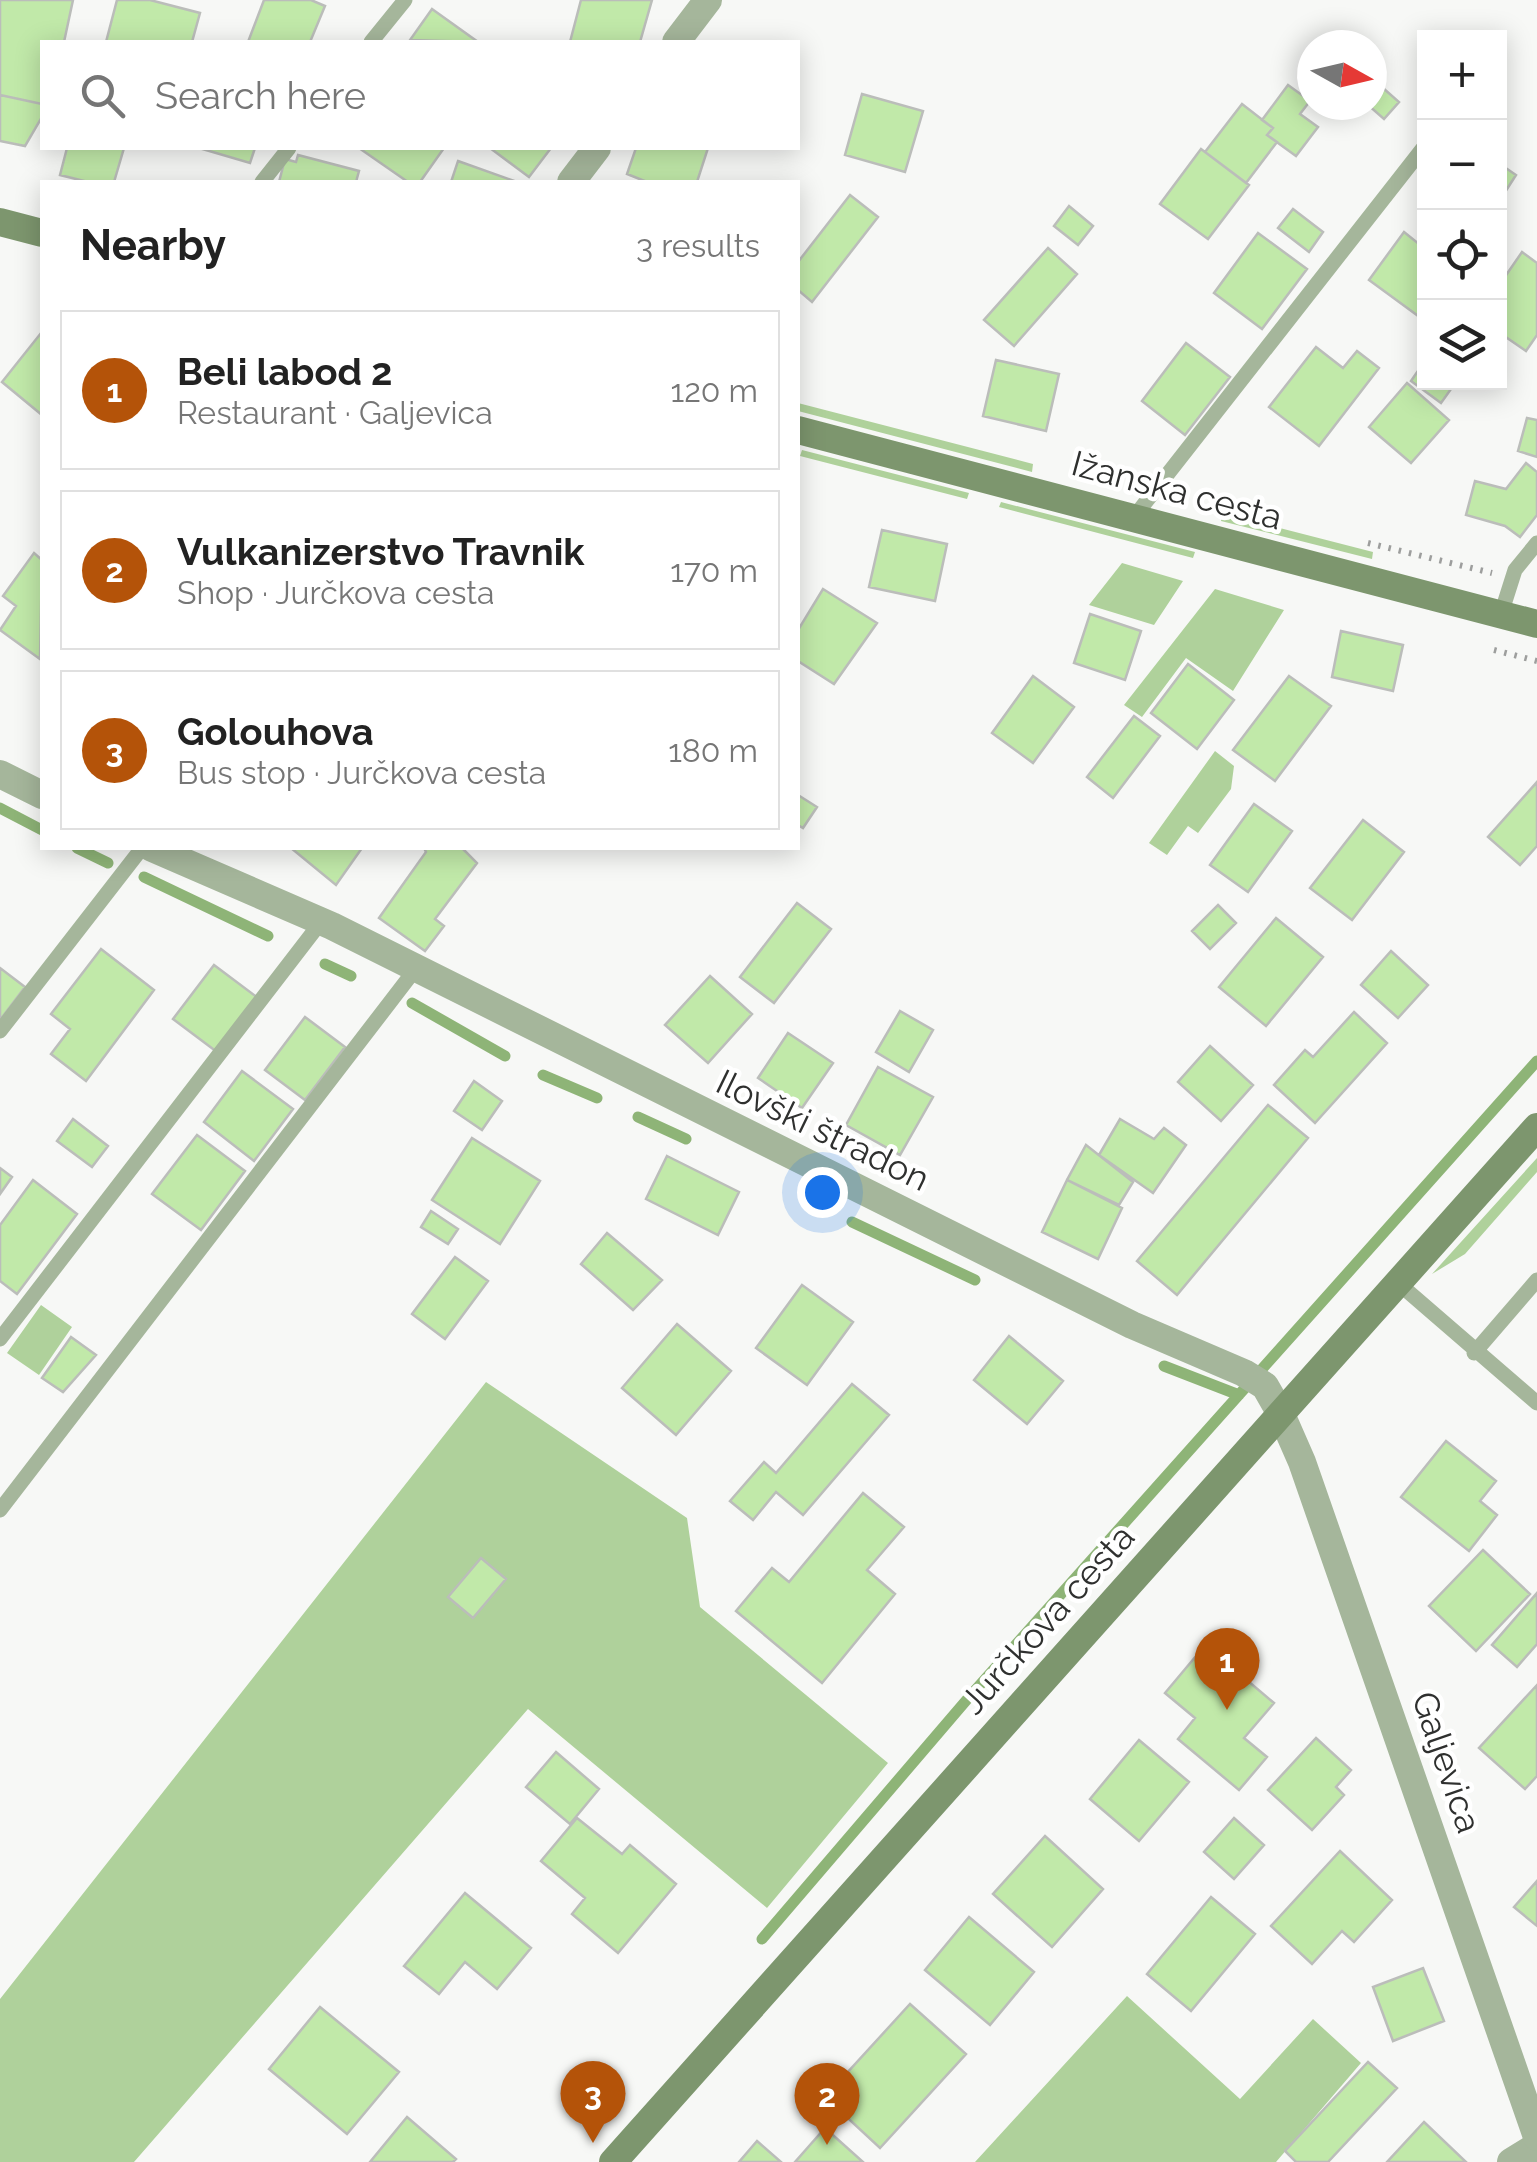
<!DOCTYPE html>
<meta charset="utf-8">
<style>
:root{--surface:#fff;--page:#f2f2f2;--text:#222;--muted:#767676;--line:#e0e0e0;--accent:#b45309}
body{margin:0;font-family:Raleway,sans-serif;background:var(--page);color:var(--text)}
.controls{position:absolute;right:30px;top:30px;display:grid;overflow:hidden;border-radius:0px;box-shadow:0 5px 25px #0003}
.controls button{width:90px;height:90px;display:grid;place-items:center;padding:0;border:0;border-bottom:2px solid var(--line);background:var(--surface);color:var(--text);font:50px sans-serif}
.compass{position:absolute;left:1297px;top:30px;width:90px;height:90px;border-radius:50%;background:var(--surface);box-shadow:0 5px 25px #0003;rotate:98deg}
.you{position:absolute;left:822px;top:1192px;width:35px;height:35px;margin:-25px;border:8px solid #fff;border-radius:50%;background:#1a73e8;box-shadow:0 0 0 15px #1a73e833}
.badge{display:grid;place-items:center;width:65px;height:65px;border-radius:50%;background:var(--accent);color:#fff;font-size:32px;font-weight:700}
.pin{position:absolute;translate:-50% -82px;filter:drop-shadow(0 2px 5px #0008)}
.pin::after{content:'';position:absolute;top:52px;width:35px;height:30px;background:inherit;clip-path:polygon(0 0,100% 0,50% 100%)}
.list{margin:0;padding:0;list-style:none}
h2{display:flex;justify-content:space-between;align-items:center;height:130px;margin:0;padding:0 40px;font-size:42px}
h2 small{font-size:32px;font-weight:400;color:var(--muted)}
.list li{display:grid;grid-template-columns:65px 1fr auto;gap:30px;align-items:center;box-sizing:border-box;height:160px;margin:0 20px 20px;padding:0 20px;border:2px solid var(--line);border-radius:0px}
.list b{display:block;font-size:38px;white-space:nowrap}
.list p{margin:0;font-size:32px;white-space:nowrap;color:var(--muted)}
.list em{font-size:32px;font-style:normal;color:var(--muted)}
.icon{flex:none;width:55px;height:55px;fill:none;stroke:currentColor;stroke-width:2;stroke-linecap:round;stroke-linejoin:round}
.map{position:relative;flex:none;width:1537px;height:2162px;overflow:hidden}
.search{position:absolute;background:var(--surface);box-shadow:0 5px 25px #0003;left:40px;top:40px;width:760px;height:110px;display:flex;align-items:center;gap:25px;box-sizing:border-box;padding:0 35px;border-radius:0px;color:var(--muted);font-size:38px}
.panel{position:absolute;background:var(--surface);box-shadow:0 5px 25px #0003;left:40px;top:180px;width:760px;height:670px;border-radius:0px}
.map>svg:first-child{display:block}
</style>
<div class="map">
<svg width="1537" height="2162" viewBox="0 0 1537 2162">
<rect width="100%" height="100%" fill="#f7f8f6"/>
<path fill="#afd19b" d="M 798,403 L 1033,464 L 1032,472 L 798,411 Z
M 802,450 L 969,493 L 967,499 L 800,456 Z
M 1001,502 L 1195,552 L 1193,558 L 999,507 Z
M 1222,513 L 1373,552 L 1372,559 L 1221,521 Z
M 1122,563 L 1183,581 L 1154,625 L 1089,605 Z
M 1215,589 L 1284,610 L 1233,691 L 1186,658 L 1142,717 L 1124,705 Z
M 1215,751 L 1234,766 L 1231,789 L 1198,833 L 1188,826 L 1167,855 L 1149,843 Z
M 1537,1158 L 1537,1172 L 1465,1254 L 1432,1274 Z
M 41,1305 L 72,1327 L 39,1375 L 7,1353 Z
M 486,1382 L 687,1518 L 700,1607 L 888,1763 L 767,1908 L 528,1709 L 134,2162 L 0,2162 L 0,1999 Z
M 1127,1996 L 1240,2099 L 1313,2019 L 1361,2063 L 1276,2162 L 975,2162 Z"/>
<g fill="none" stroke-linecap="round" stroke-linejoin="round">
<path stroke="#8eb477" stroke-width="11" d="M 0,808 L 42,830
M 77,848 L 108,863
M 144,877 L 268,936
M 325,964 L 351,976
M 412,1003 L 505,1056
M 543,1075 L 597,1098
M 638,1117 L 686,1139
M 852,1222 L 975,1280
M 1164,1366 L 1239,1395
M 762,1939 L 970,1696 L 1537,1061"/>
</g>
<path fill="#c1e9a9" stroke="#bbbdba" stroke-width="2.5" d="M 0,0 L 73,0 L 64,42 L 42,42 L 42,104 L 0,95 Z
M 117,0 L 150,0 L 200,13 L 192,42 L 106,42 Z
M 264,0 L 311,0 L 325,6 L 310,42 L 248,42 Z
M 581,0 L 652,0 L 640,42 L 570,42 Z
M 432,9 L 478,42 L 410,40 Z
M 1288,85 L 1310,101 L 1300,114 L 1318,127 L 1296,156 L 1267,135 L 1273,128 L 1262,120 Z
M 1383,88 L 1399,102 L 1384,119 L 1368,105 Z
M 862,94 L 923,111 L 905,172 L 845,155 Z
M 0,95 L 42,104 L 42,117 L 25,146 L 0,141 Z
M 1242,104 L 1273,128 L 1267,135 L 1277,142 L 1246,183 L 1205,152 Z
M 67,148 L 124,148 L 114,182 L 88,182 L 60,175 Z
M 199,148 L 255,148 L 250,163 Z
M 359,148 L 444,148 L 420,182 L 408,182 Z
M 490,148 L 551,148 L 529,177 Z
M 636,148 L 708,148 L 697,182 L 647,182 L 627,174 Z
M 1201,149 L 1249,185 L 1208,239 L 1160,204 Z
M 298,155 L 359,171 L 356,182 L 279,182 L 285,159 L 296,162 Z
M 458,161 L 517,182 L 451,182 Z
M 1500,164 L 1516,175 L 1500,200 Z
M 850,195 L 878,217 L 812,302 L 798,290 L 798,262 Z
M 1069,206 L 1093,226 L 1078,245 L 1054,226 Z
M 1293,209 L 1323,232 L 1309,252 L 1278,228 Z
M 1404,232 L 1424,248 L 1421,318 L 1369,280 Z
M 1258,233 L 1307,269 L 1262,329 L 1214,293 Z
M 1048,248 L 1077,274 L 1014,346 L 984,320 Z
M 1522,252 L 1537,263 L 1537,335 L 1526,351 L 1500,333 L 1500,284 Z
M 41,333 L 42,334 L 42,415 L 2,382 Z
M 1186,343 L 1230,377 L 1185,435 L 1142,401 Z
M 1316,347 L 1343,368 L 1357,351 L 1379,368 L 1319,446 L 1269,407 Z
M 996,360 L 1059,374 L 1046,431 L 983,416 Z
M 1424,362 L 1424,382 L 1456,382 L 1441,403 L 1411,381 Z
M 1407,383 L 1449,420 L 1411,463 L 1369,427 Z
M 1527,418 L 1537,420 L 1537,457 L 1518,451 Z
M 1526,463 L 1537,472 L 1537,515 L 1520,537 L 1505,526 L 1466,515 L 1475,481 L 1506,489 Z
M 882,530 L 947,544 L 935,601 L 869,587 Z
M 34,553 L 42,560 L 40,659 L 0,630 L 16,606 L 3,596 Z
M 823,589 L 877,623 L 834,684 L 798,661 L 798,630 Z
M 1090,614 L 1141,631 L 1125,680 L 1074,663 Z
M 1341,631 L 1403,645 L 1393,691 L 1332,677 Z
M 1188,664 L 1234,700 L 1197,749 L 1151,713 Z
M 1033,676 L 1074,707 L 1033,763 L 992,733 Z
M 1289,676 L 1331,706 L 1275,781 L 1233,750 Z
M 1134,716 L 1160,736 L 1113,798 L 1087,777 Z
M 1537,782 L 1537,846 L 1520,865 L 1488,837 Z
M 798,795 L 817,807 L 803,828 L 798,825 Z
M 1254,804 L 1292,831 L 1248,892 L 1210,865 Z
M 1363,820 L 1404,852 L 1352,920 L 1310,888 Z
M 291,848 L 362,848 L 336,885 Z
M 462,848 L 477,863 L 435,919 L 444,926 L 425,951 L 379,918 L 426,852 L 424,848 Z
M 797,903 L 831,929 L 774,1003 L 740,977 Z
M 1218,905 L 1236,923 L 1210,949 L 1192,931 Z
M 1276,918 L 1323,957 L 1266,1026 L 1219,987 Z
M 101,949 L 154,990 L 86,1081 L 51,1054 L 70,1029 L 51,1014 Z
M 1391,951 L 1428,985 L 1398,1018 L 1361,985 Z
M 214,965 L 258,998 L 217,1052 L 173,1019 Z
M 0,968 L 25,987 L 0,1020 Z
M 710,976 L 752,1014 L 708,1063 L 665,1025 Z
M 900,1011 L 933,1030 L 909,1072 L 876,1052 Z
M 1354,1012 L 1387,1043 L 1315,1123 L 1274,1085 L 1305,1050 L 1313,1057 Z
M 305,1017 L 345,1047 L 305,1100 L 265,1070 Z
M 788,1033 L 833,1063 L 802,1108 L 758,1078 Z
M 1210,1046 L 1253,1085 L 1221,1121 L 1178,1082 Z
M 878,1067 L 933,1097 L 900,1155 L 846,1125 Z
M 242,1071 L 293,1109 L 254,1161 L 204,1122 Z
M 474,1081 L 502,1101 L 482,1130 L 454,1111 Z
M 1268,1105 L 1308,1138 L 1177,1295 L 1137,1261 Z
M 73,1119 L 108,1146 L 92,1167 L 57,1141 Z
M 1120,1119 L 1154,1139 L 1164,1128 L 1186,1145 L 1153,1193 L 1099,1155 Z
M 197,1135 L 245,1171 L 201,1230 L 152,1194 Z
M 472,1138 L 540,1181 L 500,1244 L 432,1200 Z
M 1086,1145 L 1133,1182 L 1119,1205 L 1067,1180 Z
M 667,1156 L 739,1192 L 718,1235 L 646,1199 Z
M 0,1168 L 12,1177 L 0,1194 Z
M 33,1180 L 77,1214 L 17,1294 L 0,1281 L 0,1225 Z
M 1067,1180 L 1122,1208 L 1098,1259 L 1042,1232 Z
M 431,1211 L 458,1229 L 448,1244 L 421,1227 Z
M 607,1233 L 662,1280 L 633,1310 L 581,1264 Z
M 455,1257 L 488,1281 L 445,1339 L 412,1314 Z
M 802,1285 L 853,1322 L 807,1385 L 756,1348 Z
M 677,1324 L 731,1371 L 676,1435 L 622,1388 Z
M 1009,1336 L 1063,1381 L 1027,1424 L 974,1380 Z
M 71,1337 L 96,1355 L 63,1392 L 42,1378 Z
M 852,1384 L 889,1415 L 803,1515 L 776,1492 L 753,1520 L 730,1501 L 764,1462 L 776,1473 Z
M 1446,1441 L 1496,1481 L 1480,1501 L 1497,1515 L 1469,1551 L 1401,1497 Z
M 863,1493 L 904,1527 L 867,1570 L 895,1594 L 822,1683 L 736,1611 L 772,1568 L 789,1582 Z
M 1483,1550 L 1530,1594 L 1476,1651 L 1429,1606 Z
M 481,1558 L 506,1579 L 473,1618 L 448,1597 Z
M 1537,1593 L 1537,1644 L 1517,1667 L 1492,1645 Z
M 1212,1637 L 1227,1649 L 1235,1670 L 1274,1703 L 1244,1738 L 1267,1757 L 1239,1790 L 1178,1739 L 1195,1718 L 1165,1693 Z
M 1537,1685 L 1537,1776 L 1525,1789 L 1479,1748 Z
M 1316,1738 L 1351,1770 L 1336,1787 L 1344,1795 L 1312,1830 L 1268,1790 Z
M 1139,1740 L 1189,1782 L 1139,1841 L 1090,1799 Z
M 556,1752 L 599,1789 L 570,1824 L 526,1787 Z
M 577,1818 L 622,1854 L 630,1845 L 676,1884 L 618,1953 L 572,1914 L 585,1898 L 541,1861 Z
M 1234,1818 L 1264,1845 L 1234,1879 L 1204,1852 Z
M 1045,1836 L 1103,1889 L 1052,1947 L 993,1894 Z
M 1340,1851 L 1392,1900 L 1354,1942 L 1342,1931 L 1312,1964 L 1271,1926 Z
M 1537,1881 L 1537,1926 L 1514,1907 Z
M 465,1893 L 531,1948 L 497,1989 L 465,1962 L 439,1994 L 404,1966 Z
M 1211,1897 L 1255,1934 L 1191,2011 L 1147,1974 Z
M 969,1917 L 1034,1972 L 990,2025 L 925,1970 Z
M 1423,1968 L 1444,2021 L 1393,2041 L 1373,1987 Z
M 910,2004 L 966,2054 L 880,2148 L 825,2097 Z
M 320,2007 L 399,2072 L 347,2134 L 269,2069 Z
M 1368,2062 L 1397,2088 L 1328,2162 L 1296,2162 L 1285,2151 Z
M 407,2117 L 456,2159 L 453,2162 L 370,2162 Z
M 1424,2122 L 1466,2162 L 1387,2162 Z
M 825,2128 L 863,2162 L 795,2162 Z
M 757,2141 L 781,2162 L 739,2162 Z"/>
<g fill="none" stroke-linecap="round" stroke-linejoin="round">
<path stroke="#9d9e9d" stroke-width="6" stroke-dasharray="2.5 8" stroke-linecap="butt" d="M 1368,543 L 1492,573
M 1494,650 L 1537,661"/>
<path stroke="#a5b69b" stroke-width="15" d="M 371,42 L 405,0
M 262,182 L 289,148
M 1134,517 L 1424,147
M 1501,614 L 1515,570 L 1537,543
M 0,1031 L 142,848
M 1397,1282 L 1537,1403
M 0,1339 L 321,922
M 1474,1353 L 1537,1280
M 0,1510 L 414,971"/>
<path stroke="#a5b69b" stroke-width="28" d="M 676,42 L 708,0
M 571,182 L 597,148
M 0,774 L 42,795
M 152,848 L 332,926 L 1132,1325 L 1244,1373 L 1265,1386 L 1281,1414
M 1511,2162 L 1537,2146"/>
<path stroke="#a5b69b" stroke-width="28" d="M 1281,1414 L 1302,1462 L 1537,2137"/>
<path stroke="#7d966e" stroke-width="28" d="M 0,222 L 42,233
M 798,430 L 1537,624
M 613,2162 L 1537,1127"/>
</g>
<g text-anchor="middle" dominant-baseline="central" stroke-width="9" stroke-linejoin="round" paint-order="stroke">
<g font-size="35" fill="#2f302f" stroke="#fff">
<text transform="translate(1177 490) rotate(15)">Ižanska cesta</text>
<text transform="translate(823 1130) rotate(26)">Ilovški štradon</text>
<text transform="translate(1047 1619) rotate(-48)">Jurčkova cesta</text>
<text transform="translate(1447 1762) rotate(71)">Galjevica</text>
</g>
</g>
</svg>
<div class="controls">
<button>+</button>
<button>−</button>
<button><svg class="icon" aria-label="locate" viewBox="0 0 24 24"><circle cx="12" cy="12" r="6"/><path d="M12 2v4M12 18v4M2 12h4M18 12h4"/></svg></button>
<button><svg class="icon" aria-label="layers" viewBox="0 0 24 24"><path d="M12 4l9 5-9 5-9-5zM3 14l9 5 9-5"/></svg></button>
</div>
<svg class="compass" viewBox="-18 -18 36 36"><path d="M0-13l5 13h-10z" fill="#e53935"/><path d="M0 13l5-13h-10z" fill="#767676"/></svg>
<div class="you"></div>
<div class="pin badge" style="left:1227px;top:1710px">1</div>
<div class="pin badge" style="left:827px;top:2145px">2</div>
<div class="pin badge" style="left:593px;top:2143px">3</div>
<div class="search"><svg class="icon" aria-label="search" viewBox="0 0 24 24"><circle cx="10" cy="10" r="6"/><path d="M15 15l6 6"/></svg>Search here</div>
<section class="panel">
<h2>Nearby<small>3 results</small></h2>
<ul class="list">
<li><span class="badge">1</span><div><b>Beli labod 2</b><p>Restaurant · Galjevica</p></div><em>120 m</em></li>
<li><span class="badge">2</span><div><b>Vulkanizerstvo Travnik</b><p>Shop · Jurčkova cesta</p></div><em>170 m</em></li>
<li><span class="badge">3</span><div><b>Golouhova</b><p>Bus stop · Jurčkova cesta</p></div><em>180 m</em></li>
</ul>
</section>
</div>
